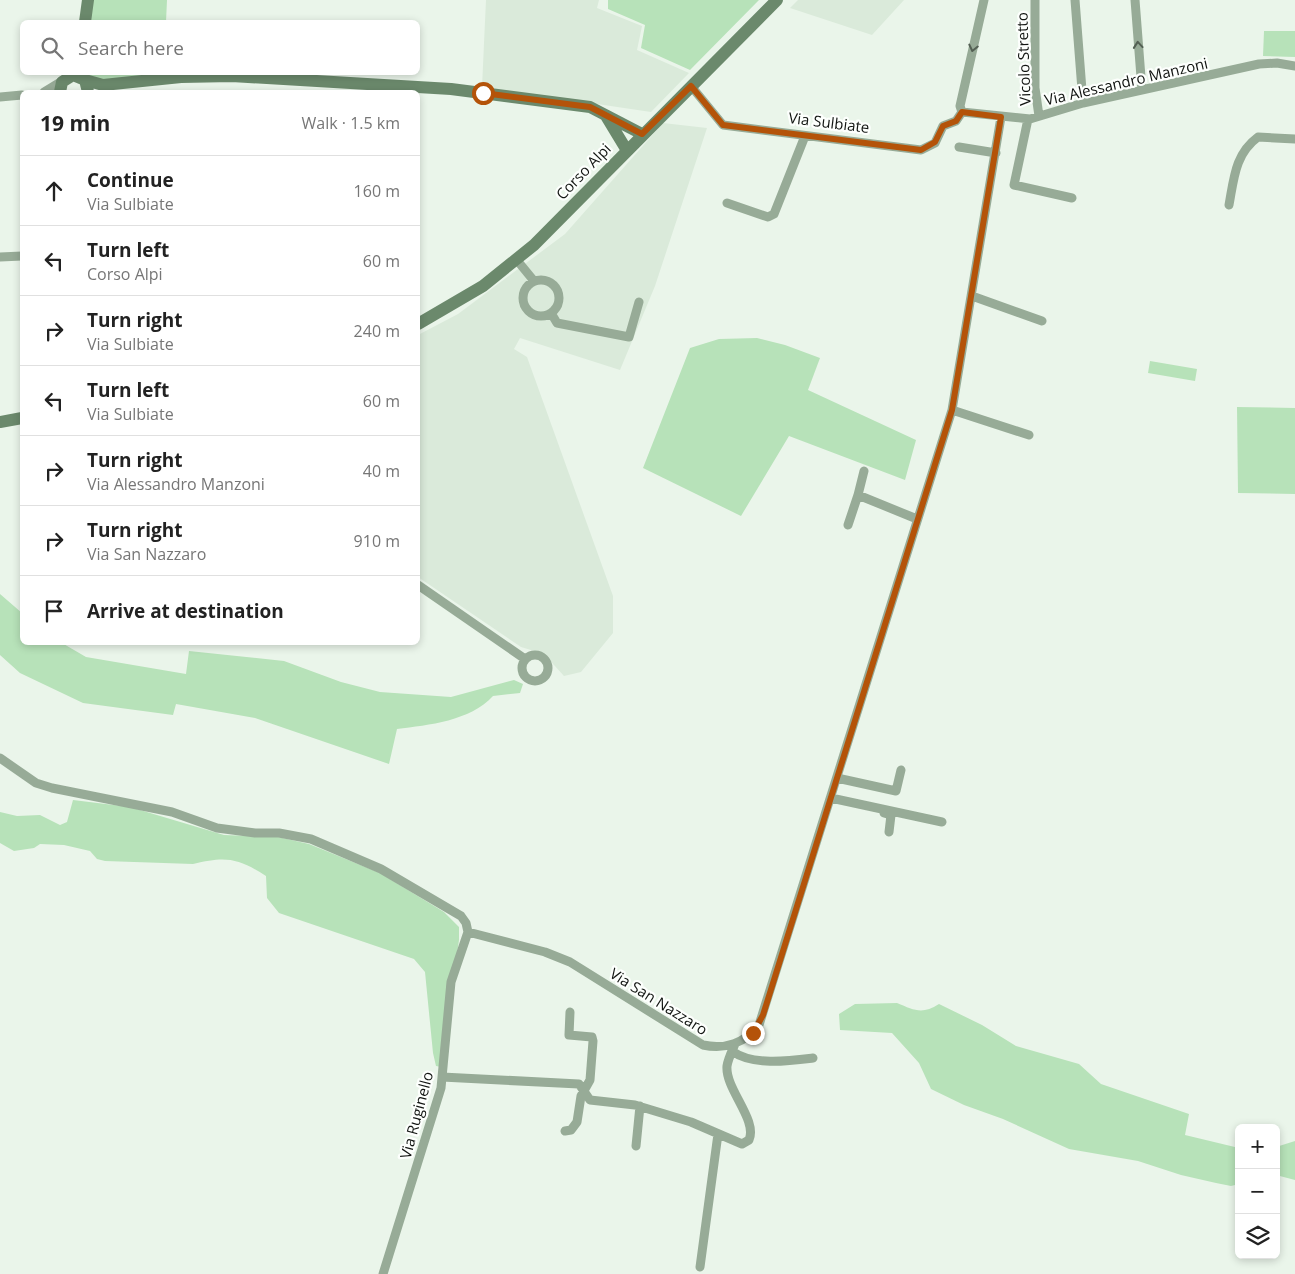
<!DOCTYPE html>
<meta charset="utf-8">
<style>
:root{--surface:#fff;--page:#f6f6f6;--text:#222;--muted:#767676;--line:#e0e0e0}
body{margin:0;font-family:"Open Sans",sans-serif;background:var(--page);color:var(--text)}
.controls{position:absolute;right:15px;bottom:15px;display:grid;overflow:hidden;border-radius:8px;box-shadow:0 2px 8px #0003}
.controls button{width:45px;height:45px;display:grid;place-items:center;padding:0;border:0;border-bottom:1px solid var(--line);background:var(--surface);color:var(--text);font:25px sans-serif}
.stop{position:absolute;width:15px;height:15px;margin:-11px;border:4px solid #b45309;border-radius:50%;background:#fff}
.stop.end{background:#b45309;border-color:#fff;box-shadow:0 1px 5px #0008}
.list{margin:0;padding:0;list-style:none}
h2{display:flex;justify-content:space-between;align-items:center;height:65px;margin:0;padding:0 20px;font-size:21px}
h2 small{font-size:16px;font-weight:400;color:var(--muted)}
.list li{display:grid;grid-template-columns:32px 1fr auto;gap:15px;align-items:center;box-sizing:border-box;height:70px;padding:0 20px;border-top:1px solid var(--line)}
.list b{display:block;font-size:19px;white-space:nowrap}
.list p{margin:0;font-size:16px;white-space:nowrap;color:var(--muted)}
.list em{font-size:16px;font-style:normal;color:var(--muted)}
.icon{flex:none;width:28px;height:28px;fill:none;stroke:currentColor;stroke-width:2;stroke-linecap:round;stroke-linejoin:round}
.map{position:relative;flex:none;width:1295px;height:1274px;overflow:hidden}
.search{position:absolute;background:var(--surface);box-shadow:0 2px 8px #0003;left:20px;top:20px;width:400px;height:55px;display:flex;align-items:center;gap:12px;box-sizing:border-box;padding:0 18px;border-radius:8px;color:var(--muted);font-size:19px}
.panel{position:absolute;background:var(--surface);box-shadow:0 2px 8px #0003;left:20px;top:90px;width:400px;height:555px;border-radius:8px}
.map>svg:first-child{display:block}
</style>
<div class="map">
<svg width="1295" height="1274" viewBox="0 0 1295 1274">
<rect width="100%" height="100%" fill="#eaf5ea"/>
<path fill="#daeada" d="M 486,0 L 599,0 L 597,8 L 642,26 L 637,50 L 689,73 L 651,112 L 482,87 Z
M 798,0 L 904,0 L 872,35 L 790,8 Z
M 663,123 L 707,128 L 655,286 L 620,370 L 520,338 L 514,349 L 527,357 L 613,596 L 613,633 L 581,672 L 564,676 L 544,654 L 521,647 L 418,577 L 418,335 L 458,314 L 565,234 Z"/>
<path fill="#b7e2b9" d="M 92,0 L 167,0 L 166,22 L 89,22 Z
M 608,0 L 759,0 L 690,70 L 641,48 L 645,25 L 608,9 Z
M 1264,31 L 1295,31 L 1295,57 L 1263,56 Z
M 86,73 L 206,73 L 91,80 Z
M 757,338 L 785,345 L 820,358 L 808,390 L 916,440 L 905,480 L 789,436 L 741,516 L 643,468 L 690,348 L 719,339 Z
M 1150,361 L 1197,369 L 1195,381 L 1148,373 Z
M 1237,407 L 1295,408 L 1295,494 L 1238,493 Z
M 0,594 L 22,613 L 22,642 L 62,643 L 86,657 L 186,674 L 189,651 L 284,661 L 341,682 L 380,692 L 451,697 L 514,680 L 523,684 L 520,693 L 493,696 C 470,721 429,725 397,729 L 389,764 L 255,718 L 176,704 L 173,715 L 83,703 L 20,673 L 0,655 Z
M 73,800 L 130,807 L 224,835 L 278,837 L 309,844 L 380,873 L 444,912 L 459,927 L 459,940 L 441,1067 L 436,1066 L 433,1053 L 425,972 L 414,959 L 279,913 L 267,898 L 266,876 C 238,858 226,856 193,864 L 105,861 L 97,859 L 90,851 L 64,845 L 40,844 L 34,848 L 14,851 L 0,843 L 0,812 L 17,816 L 40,815 L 60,825 L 67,822 Z
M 897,1003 C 914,1010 922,1015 939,1004 L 982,1025 L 1016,1046 L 1079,1064 L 1101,1084 L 1189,1114 L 1185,1135 L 1239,1148 L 1239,1184 L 1231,1186 L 1216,1183 L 1181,1175 L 1138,1161 L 1069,1149 L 1003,1119 L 964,1105 L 931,1089 L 919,1063 L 892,1033 L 840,1030 L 839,1014 L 855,1004 Z
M 1295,1141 L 1295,1180 L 1276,1175 L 1276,1147 Z"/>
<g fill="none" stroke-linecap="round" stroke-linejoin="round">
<path stroke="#97ab97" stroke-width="9" d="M 1035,0 L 1035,88 L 1039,116
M 1075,0 L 1083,103
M 1135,0 L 1142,90
M 691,86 L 723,125 L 921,150 L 935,143 L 943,126 L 956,121 L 962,112
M 44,92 L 62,81
M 0,97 L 22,95
M 962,112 L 1030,119 L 1083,103 L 1259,64 L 1277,63 L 1295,66
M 962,112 L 960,106 L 984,0
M 1028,119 L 1014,185 L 1072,198
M 959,147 L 996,153
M 727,203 L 768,217 L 774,214 L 805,136
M 1229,205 C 1234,178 1235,154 1258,137 L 1295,139
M 0,257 L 22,256
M 516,259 L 534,281
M523 298a18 18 0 1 1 36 0a18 18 0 1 1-36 0Z
M 972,296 L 1042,321
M 551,313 L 557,323 L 629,337 L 639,302
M 952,410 L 1029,435
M 864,471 L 858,495 L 917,519
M 848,525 L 858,495
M 418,585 L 525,659
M522 668a13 13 0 1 1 26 0a13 13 0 1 1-26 0Z
M 0,758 L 36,783 L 52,788 L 172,812 L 217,828 L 255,833 L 279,833 L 311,839 L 381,869 L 461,916 L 466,923 L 468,932 L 451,982 L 441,1088 L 383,1274
M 837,778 L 896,791 L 901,770
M 831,798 L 942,822
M 884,813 L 891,815 L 889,832
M 468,932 L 545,952 L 570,962 L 703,1045 C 725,1050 745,1043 759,1025 L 952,410 L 1001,117
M 732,1051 C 752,1066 789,1061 813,1058
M 442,1077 L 579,1084 L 590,1100 L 635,1105 L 691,1122 L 742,1144 L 749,1140 C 758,1120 725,1089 727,1066 C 728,1059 732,1051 735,1044
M 565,1131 L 571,1130 L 577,1122 L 581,1096 L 590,1080 L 593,1041 L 592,1037 L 569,1035 L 570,1012
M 636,1146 L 640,1106
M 700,1267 L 718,1134"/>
<path stroke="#6b896c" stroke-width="12" d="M 85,22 L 88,0
M 85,80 L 103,85 L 181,77 L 232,76 L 451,89 L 590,107 L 642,134
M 60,92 L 62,82 L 73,75 L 85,80 L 88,92
M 606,116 L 626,149
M 418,324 L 483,286 L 534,245 L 777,0
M 0,422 L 22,418"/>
</g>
<defs><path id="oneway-chevron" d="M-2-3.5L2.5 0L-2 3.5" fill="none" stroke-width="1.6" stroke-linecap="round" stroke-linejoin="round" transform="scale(1.25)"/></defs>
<g stroke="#546054">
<use href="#oneway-chevron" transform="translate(1138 45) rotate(-95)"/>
<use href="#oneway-chevron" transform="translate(973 48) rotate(103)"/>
</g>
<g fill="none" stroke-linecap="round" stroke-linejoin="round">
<path stroke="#b45309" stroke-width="6" d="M 483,93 L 590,107 L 642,134 L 691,86 L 723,125 L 921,150 L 935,142 L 943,126 L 956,121 L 962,112 L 1001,117 L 952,410 L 763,1015 L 753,1033"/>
</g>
<g text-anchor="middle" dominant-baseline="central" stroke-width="4.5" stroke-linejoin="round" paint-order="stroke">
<g font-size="15" fill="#111411" stroke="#fdfffd">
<text transform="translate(1023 59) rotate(-92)">Vicolo Stretto</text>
<text transform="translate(1126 81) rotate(-13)">Via Alessandro Manzoni</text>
<text transform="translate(829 122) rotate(7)">Via Sulbiate</text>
<text transform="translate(583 171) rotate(-46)">Corso Alpi</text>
<text transform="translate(659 1001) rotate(32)">Via San Nazzaro</text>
<text transform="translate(416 1115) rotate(-75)">Via Ruginello</text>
</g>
</g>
</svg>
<div class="controls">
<button>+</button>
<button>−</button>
<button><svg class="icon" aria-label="layers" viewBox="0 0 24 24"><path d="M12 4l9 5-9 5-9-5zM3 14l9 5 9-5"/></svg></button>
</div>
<div class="stop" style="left:483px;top:93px"></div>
<div class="stop end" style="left:753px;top:1033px"></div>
<div class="search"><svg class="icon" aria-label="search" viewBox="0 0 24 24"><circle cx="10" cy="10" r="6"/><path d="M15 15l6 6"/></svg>Search here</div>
<section class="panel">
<h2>19 min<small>Walk · 1.5 km</small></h2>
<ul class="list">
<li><svg class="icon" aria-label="ahead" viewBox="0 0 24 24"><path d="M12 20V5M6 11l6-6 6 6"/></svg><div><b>Continue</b><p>Via Sulbiate</p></div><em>160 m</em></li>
<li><svg class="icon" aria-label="left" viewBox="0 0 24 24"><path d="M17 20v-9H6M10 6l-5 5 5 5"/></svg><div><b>Turn left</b><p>Corso Alpi</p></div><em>60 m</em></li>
<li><svg class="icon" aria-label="right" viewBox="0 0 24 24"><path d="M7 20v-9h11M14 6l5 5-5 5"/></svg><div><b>Turn right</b><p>Via Sulbiate</p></div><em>240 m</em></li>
<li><svg class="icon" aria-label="left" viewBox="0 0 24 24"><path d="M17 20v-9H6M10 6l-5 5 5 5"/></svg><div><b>Turn left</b><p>Via Sulbiate</p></div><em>60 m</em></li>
<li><svg class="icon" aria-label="right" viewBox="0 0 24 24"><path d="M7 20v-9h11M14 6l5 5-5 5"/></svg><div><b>Turn right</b><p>Via Alessandro Manzoni</p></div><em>40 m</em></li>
<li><svg class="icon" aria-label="right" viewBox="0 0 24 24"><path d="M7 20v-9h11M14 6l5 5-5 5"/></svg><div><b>Turn right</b><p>Via San Nazzaro</p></div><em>910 m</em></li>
<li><svg class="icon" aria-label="arrive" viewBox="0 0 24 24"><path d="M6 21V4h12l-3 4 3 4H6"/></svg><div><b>Arrive at destination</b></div></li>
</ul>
</section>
</div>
